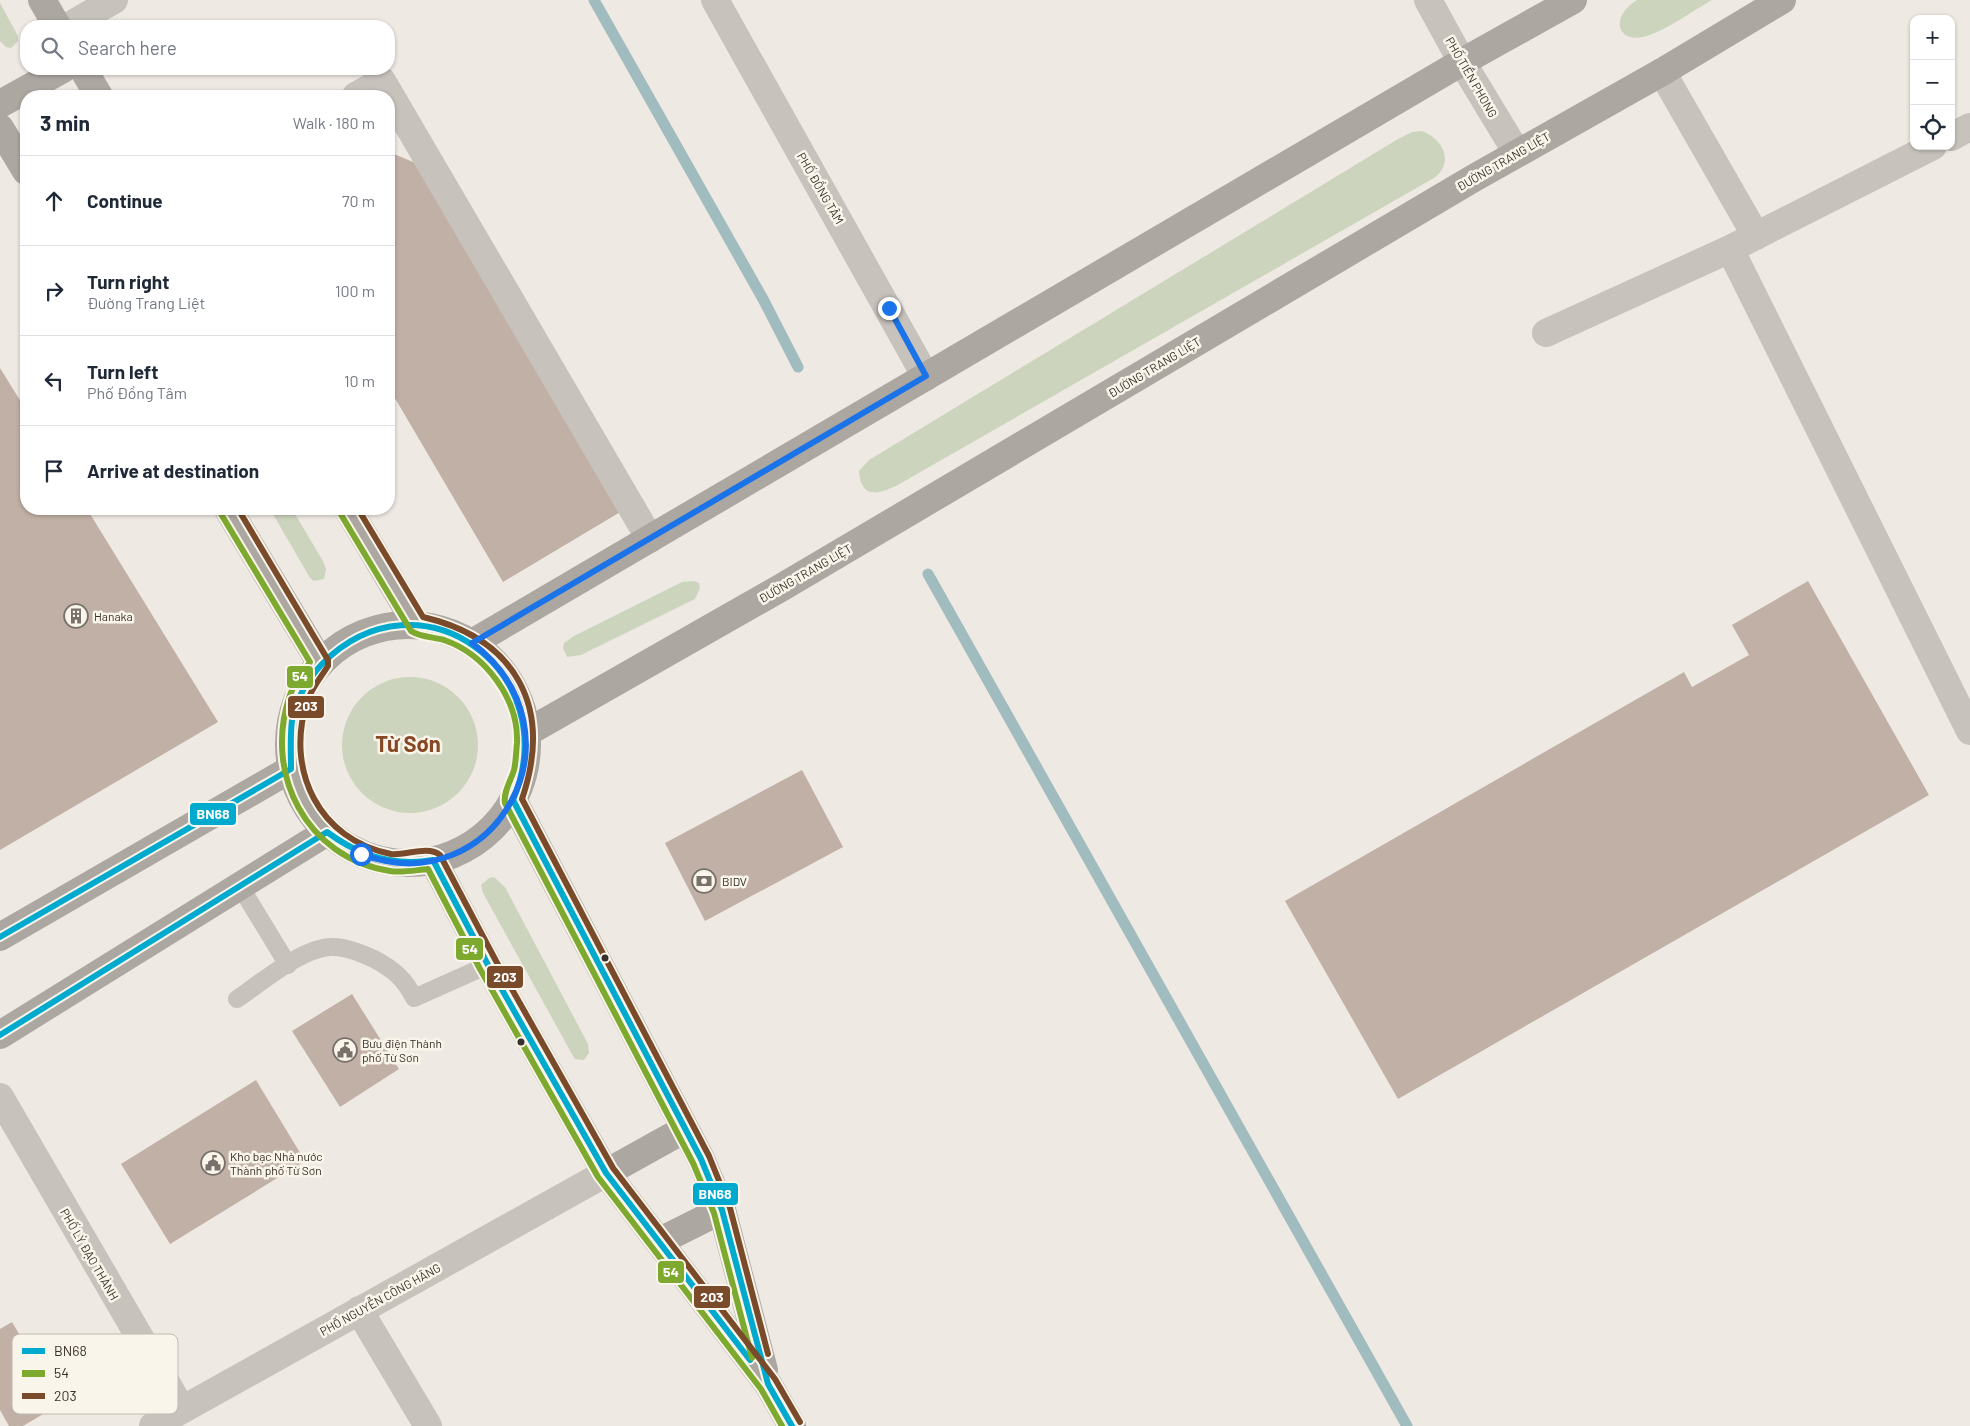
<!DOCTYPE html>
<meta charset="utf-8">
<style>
:root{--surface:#fff;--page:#f2f2f3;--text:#1f2937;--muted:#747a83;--line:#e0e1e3}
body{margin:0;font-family:Barlow,sans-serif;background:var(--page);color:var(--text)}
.controls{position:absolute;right:15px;top:15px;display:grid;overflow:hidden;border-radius:10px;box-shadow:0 1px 4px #0004}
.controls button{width:45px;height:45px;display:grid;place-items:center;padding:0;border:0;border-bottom:1px solid var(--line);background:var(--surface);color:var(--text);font:25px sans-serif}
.stop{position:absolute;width:15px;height:15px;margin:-11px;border:4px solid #1a73e8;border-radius:50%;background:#fff}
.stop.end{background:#1a73e8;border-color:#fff;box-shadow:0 1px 5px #0008}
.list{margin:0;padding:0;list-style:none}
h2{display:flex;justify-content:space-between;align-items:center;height:65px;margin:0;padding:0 20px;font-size:21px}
h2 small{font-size:16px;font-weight:400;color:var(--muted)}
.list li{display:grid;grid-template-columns:32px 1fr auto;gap:15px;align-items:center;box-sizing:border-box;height:90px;padding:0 20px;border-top:1px solid var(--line)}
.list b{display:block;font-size:19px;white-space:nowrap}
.list p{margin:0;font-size:16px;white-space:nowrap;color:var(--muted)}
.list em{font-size:16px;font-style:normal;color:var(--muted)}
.icon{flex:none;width:28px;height:28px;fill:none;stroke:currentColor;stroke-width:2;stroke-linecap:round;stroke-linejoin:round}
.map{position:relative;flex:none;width:1970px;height:1426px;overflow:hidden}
.search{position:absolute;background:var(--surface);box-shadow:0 1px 4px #0004;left:20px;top:20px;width:375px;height:55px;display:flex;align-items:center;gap:12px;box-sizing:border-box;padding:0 18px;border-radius:20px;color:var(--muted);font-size:19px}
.panel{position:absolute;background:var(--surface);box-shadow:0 1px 4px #0004;left:20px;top:90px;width:375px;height:425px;border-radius:20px}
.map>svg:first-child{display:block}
</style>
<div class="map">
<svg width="1970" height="1426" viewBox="0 0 1970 1426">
<rect width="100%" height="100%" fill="#eeeae3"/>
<path fill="#cdd4bd" d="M 1637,0 L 1712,0 C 1691,12 1670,28 1647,36 C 1617,45 1609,17 1637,0 Z
M 0,3 L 18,36 L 18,41 L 11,48 L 6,47 L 0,41 Z
M 1422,131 C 1443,139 1455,162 1434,178 L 896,486 C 877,495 861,498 859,471 L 869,460 L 1398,139 L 1412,132 Z
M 270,509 L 292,509 L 323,561 L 326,569 L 324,579 L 314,581 L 310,578 Z
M 694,581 L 699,583 L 700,588 L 695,599 L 581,655 L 567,657 L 563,648 L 564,643 L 574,636 L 682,582 Z
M342 745a68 68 0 1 1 136 0a68 68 0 1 1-136 0Z
M 494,877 L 505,887 L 588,1044 L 589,1053 L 584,1060 L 575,1059 L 573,1056 L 483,893 L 481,885 L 489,878 Z"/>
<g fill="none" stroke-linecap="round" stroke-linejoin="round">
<path stroke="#a0bcbf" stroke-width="11" d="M 594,0 L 763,299 L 798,367
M 928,574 L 1407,1426"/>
</g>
<path fill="#c1b0a5" d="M 389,152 L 418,164 L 622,511 L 503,582 L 389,388 Z
M 0,368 L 26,410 L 26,509 L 87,509 L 218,722 L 0,850 Z
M 1808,581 L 1929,795 L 1398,1099 L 1285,901 L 1684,672 L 1692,687 L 1749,655 L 1732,625 Z
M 802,770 L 843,847 L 705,921 L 665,843 Z
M 352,994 L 399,1069 L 340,1107 L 292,1031 Z
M 256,1080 L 305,1161 L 170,1244 L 121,1164 Z
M 12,1322 L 25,1344 L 32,1340 L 55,1380 L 48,1383 L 60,1404 L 23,1426 L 9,1426 L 0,1410 L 0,1329 Z"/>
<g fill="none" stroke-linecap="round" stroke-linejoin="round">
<path stroke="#c7c2bc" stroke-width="18" d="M 240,886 L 288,965
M 237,999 C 261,983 305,945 334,947 C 346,947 363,954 374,959 C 393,969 405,979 414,998 L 488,965"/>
<path stroke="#c7c2bc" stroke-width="28" d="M 715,0 L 926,377
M 1428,0 L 1462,62 L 1517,153
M 69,26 L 114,0
M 1662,72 L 1756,236
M 356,96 L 382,81 L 650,539
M 1951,137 L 1970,127
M 1730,249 L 1970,731
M 1546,333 L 1730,249 L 1933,146
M 0,1097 L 182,1410
M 359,1310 L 428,1426
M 153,1426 L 606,1173"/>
<path stroke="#aca7a1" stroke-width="28" d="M 42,0 L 57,26
M 83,69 L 99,96
M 0,104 L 63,69
M 0,128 L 26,171
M 228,509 L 320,662
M 348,509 L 417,625
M289 744a119 119 0 1 1 238 0a119 119 0 1 1-238 0Z
M 472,643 L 1462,62 L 1573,0
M 526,733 L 784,586 L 1474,178 L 1662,72 L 1782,0
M 513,800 L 701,1159 L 722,1210 L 764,1370
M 433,860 L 488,965 L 606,1173 L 768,1384 L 792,1426
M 0,937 L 291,769
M 0,1035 L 327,832
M 606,1173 L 685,1129
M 660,1241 L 722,1210"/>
<g stroke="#faf5eb" stroke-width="10">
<path id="bus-1" d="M 0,937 L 291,769 C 291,753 290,736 292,720 C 294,701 310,677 322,664 C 420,565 567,671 513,800 L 701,1159 L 722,1210 L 768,1384 L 792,1426
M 0,1035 L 327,832 C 359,856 393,867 433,860 L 488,965 L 606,1173 L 750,1360"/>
</g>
<g stroke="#faf5eb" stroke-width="10">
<path id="bus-2" d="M 340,513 L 411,631 C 420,637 433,637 444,640 C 485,654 519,699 517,743 C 516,752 516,762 514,770 C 511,780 503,793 505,803 L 693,1163 L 714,1213 L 752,1358
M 221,514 L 310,662 C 304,672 294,683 290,695 C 263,773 306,858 390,871 C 402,873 416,870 428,869 L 480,969 L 598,1177 L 761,1389 L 782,1426"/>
</g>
<g stroke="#faf5eb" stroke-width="10">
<path id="bus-3" d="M 238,509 L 328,660 L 328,666 C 321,677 311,689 307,702 C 285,770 319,840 391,854 C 405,856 428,845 440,855 L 496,961 L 613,1168 L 775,1379 L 800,1422
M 358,509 L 423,617 C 517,639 553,708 522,799 L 709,1156 L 730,1208 L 768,1354"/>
</g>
<use href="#bus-1" stroke="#00a9ce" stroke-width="6"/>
<use href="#bus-2" stroke="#7ea92f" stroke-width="6"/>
<use href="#bus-3" stroke="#7a4b2a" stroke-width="6"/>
</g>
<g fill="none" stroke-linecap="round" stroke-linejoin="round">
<path stroke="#1a73e8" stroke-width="6" d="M 361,854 C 496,905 590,732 472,643 L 926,376 L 889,308"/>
</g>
<defs>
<g id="building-ring" transform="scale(1.25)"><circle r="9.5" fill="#faf5eb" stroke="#78716b" stroke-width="1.5"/><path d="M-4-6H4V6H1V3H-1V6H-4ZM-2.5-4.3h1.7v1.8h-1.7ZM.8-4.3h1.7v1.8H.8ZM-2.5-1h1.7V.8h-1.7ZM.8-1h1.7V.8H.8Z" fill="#78716b"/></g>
<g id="bank-ring" transform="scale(1.25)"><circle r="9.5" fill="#faf5eb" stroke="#78716b" stroke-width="1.5"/><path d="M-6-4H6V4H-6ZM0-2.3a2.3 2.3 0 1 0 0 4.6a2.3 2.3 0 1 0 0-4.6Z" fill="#78716b"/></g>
<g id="civic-ring" transform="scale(1.25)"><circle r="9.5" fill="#faf5eb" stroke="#78716b" stroke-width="1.5"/><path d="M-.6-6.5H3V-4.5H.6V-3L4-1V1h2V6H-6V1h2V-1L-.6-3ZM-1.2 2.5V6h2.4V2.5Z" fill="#78716b"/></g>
</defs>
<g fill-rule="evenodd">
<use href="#building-ring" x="76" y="616"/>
<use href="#bank-ring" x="704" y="881"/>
<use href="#civic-ring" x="345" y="1050"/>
<use href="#civic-ring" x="213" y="1163"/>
</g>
<g fill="#38302a" stroke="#faf5eb" stroke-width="2">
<circle cx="605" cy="958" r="4.5"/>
<circle cx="521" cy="1042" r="4.5"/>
</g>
<g text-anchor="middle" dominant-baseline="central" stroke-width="5" stroke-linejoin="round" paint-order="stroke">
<g font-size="12" fill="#38302a" stroke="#faf5eb">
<text transform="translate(1472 77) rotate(60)">PHỐ TIỀN PHONG</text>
<text transform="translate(1503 161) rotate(-30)">ĐƯỜNG TRANG LIỆT</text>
<text transform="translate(821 188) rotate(60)">PHỐ ĐỒNG TÂM</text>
<text transform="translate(1154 367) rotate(-31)">ĐƯỜNG TRANG LIỆT</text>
<text transform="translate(805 573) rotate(-30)">ĐƯỜNG TRANG LIỆT</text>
<text transform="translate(90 1254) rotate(60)">PHỐ LÝ ĐẠO THÀNH</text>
<text transform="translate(380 1299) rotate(-29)">PHỐ NGUYỄN CÔNG HÃNG</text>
</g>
<g font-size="12" fill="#38302a" stroke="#faf5eb" text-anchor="start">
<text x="94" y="616">Hanaka</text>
<text x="722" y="881">BIDV</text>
<text x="362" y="1043">Bưu điện Thành<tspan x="362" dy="14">phố Từ Sơn</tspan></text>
<text x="230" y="1156">Kho bạc Nhà nước<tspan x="230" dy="14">Thành phố Từ Sơn</tspan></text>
</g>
<g font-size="22" font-weight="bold" fill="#874624" stroke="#faf5eb">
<text x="408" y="743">Từ Sơn</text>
</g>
</g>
<rect x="12" y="1334" width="166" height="80" rx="8" fill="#faf5eb" stroke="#c0bab1" stroke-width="1"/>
<rect x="22" y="1348" width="23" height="6" fill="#00a9ce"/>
<rect x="22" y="1370" width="23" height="7" fill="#7ea92f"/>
<rect x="22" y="1393" width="23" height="6" fill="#7a4b2a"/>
<g font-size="14" fill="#38302a">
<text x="54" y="1356">BN68</text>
<text x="54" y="1378">54</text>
<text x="54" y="1401">203</text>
</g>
<g stroke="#faf5eb" stroke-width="2">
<rect x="286" y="665" width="28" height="24" rx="5" fill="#7ea92f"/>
<rect x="287" y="695" width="38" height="24" rx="5" fill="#7a4b2a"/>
<rect x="189" y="802" width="48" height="24" rx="5" fill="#00a9ce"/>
<rect x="455" y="937" width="29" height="24" rx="5" fill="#7ea92f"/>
<rect x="486" y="965" width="38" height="24" rx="5" fill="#7a4b2a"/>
<rect x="692" y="1182" width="47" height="24" rx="5" fill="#00a9ce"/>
<rect x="657" y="1260" width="28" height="24" rx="5" fill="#7ea92f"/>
<rect x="693" y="1285" width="38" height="24" rx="5" fill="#7a4b2a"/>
</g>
<g font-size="14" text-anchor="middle" font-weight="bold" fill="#fff">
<text x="300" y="681">54</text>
<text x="306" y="711">203</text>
<text x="213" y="819">BN68</text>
<text x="470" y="954">54</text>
<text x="505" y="982">203</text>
<text x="715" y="1199">BN68</text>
<text x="671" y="1277">54</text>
<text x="712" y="1302">203</text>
</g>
</svg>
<div class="controls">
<button>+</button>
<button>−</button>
<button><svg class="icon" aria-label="locate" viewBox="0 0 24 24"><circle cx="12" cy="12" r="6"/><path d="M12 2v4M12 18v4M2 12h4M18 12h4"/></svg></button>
</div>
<div class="stop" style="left:361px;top:854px"></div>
<div class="stop end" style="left:889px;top:308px"></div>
<div class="search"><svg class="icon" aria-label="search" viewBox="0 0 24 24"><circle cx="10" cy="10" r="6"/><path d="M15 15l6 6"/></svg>Search here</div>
<section class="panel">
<h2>3 min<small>Walk · 180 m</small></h2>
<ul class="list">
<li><svg class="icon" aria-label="ahead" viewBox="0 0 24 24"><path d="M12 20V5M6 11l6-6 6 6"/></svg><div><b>Continue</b></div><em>70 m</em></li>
<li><svg class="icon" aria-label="right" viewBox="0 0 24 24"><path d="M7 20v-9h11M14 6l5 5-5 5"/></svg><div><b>Turn right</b><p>Đường Trang Liệt</p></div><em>100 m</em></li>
<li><svg class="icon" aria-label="left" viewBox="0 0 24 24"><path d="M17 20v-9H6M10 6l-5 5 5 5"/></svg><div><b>Turn left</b><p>Phố Đồng Tâm</p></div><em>10 m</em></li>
<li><svg class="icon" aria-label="arrive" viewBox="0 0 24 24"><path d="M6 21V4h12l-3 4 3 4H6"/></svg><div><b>Arrive at destination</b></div></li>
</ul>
</section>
</div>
